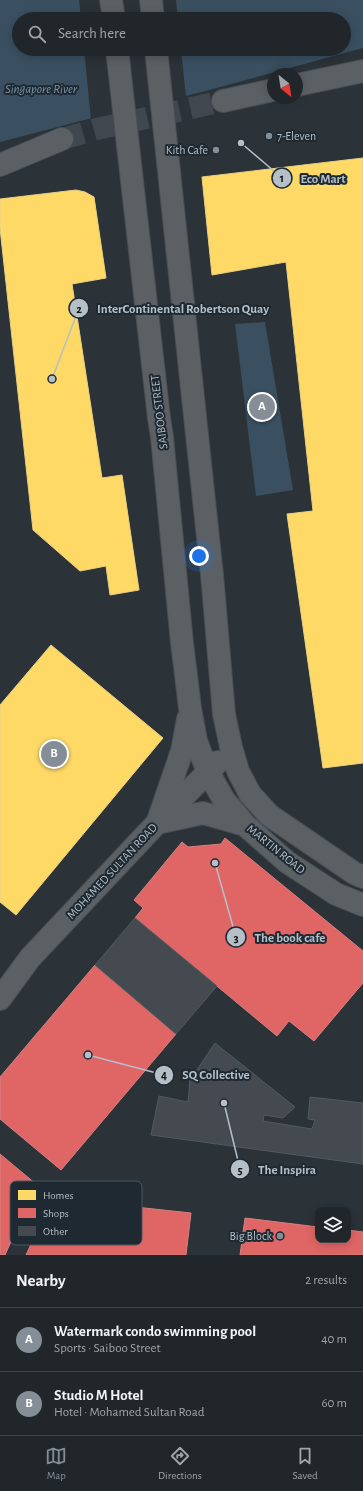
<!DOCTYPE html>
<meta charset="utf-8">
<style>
:root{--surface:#20262a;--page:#282e32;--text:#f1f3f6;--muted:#a2a5a8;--line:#3d4347;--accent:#858e96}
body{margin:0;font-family:"Alegreya Sans",sans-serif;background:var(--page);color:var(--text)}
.controls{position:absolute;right:12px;bottom:12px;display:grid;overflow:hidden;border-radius:8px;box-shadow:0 2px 10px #0003}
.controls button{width:36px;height:36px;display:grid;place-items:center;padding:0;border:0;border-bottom:1px solid var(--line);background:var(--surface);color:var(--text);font:20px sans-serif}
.compass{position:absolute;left:267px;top:68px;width:36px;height:36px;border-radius:50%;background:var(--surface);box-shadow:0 2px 10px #0003;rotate:150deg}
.you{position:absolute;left:199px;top:556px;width:14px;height:14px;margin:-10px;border:3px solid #fff;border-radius:50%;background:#1a73e8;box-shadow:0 0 0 6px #1a73e833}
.badge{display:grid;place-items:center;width:26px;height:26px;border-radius:50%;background:var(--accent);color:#fff;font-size:13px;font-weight:700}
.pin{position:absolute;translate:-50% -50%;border:2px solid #fff;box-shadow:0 1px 4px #0006}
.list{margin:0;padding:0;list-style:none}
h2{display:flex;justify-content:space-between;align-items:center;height:52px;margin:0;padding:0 16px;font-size:17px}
h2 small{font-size:13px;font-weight:400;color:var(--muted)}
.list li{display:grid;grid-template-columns:26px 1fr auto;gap:12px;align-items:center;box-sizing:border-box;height:64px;padding:0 16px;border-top:1px solid var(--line)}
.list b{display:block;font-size:15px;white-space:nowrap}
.list p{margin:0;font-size:13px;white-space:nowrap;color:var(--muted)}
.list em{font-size:13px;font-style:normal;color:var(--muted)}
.icon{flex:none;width:22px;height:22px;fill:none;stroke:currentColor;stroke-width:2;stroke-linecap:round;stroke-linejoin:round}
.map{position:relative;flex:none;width:363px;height:1255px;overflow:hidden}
.search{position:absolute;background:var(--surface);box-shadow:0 2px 10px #0003;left:12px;right:12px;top:12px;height:44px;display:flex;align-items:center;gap:10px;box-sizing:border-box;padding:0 14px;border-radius:22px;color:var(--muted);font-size:15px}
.sheet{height:180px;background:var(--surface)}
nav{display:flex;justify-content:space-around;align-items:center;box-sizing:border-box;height:56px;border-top:1px solid var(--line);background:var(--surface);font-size:11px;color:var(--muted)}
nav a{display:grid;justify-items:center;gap:2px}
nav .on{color:var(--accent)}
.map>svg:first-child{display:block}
</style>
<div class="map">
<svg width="363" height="1255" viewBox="0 0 363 1255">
<rect width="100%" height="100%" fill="#2b3238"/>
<path fill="#3a5061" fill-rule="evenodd" d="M 0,0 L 363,0 L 363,48 L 198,93 L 96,117 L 0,142 ZM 19,19 L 344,19 L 344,49 L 19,49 Z
M 265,322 L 293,490 L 256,496 L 235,324 Z"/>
<path fill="#2b3238" d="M 79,0 L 176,0 L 178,19 L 81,19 Z
M 84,49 L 181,49 L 186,97 L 91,120 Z"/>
<path fill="#ffd966" stroke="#e9d183" d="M 363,158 L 363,763 L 323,768 L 287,514 L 313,511 L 286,262 L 212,275 L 202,177 Z
M 76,190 L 85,192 L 94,197 L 106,278 L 72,284 L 102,478 L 122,475 L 139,590 L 110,595 L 106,566 L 80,571 L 33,530 L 0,228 L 0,199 Z
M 51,645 L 163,738 L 16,915 L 0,902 L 0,705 Z"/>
<path fill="#e06666" stroke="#d38183" d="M 225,838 L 363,951 L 363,983 L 314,1041 L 289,1021 L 277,1036 L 135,918 L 143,908 L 134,900 L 182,842 L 188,847 L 221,844 Z
M 95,965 L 176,1034 L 61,1170 L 0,1119 L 0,1077 Z
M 0,1154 L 36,1184 L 73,1189 L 72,1200 L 52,1198 L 33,1192 L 5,1255 L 0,1255 Z
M 52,1198 L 191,1213 L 186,1255 L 26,1255 Z
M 245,1218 L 318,1227 L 318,1240 L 348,1240 L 348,1230 L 363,1232 L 363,1255 L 240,1255 Z"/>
<path fill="#444a4f" stroke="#535a5f" d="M 135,918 L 217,986 L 176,1034 L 95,965 Z
M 215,1043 L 295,1107 L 283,1118 L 264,1115 L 263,1121 L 312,1129 L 315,1120 L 308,1119 L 310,1097 L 363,1103 L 363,1164 L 151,1135 L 159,1096 L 188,1102 L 190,1080 Z"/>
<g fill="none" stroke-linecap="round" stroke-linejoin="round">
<path stroke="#40474e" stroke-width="22" stroke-dasharray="22 11" stroke-linecap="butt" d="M 62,139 L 97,129 L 223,101"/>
<g stroke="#484e53" stroke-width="24">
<path id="minor" d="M 111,0 L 114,19
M 151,0 L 153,19
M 297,85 L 363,71
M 223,101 L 273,90
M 0,165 L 62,139
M 194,407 L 212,575 L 224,714 L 231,747 L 238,771 L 250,794 L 269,815 L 354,873 L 363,877
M 159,418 L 162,437 L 182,643 L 190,708 L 196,741 L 208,772 L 224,800 L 245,825 L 287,862 L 336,894 L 363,905
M 159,818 L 182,751 L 188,719
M 157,823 L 203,813 L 245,825
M 0,999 L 30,958 L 157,823 L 218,762"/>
</g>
<use href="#minor" stroke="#5b6065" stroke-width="22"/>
<g stroke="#484e53" stroke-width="24" stroke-linecap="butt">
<path id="minor-bridge" d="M 117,49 L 159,418
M 156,49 L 194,407"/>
</g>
<use href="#minor-bridge" stroke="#5b6065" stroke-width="22"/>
</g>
<g fill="#858e96" stroke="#1e2932" stroke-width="1.5">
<circle cx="269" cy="136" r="4"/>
<circle cx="216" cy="150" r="4"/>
<circle cx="280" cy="1236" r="4"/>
</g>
<g text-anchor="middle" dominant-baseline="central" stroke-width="4" stroke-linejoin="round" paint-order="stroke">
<g font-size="12" fill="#b5bfc8" stroke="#1e2932" text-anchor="end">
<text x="277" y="136" text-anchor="start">7-Eleven</text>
<text x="208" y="150">Kith Cafe</text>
<text x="272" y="1236">Big Block</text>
</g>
<g font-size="12" fill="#b5bfc8" stroke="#1e2932">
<text transform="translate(159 412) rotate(-97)">SAIBOO STREET</text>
<text transform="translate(276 849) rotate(39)">MARTIN ROAD</text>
<text transform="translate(112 871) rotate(-47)">MOHAMED SULTAN ROAD</text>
</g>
<g font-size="13" font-style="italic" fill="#7894aa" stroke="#1e2932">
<text x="41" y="89">Singapore River</text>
</g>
</g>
<rect x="10" y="1181" width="132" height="64" rx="6" fill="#1e2932" stroke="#4b565f" stroke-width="1"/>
<rect x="18" y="1190" width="18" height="10" fill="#ffd966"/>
<rect x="18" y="1208" width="18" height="10" fill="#e06666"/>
<rect x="18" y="1226" width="18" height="10" fill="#444a4f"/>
<g font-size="11" fill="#b5bfc8">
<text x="43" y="1199">Homes</text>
<text x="43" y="1217">Shops</text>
<text x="43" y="1235">Other</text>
</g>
<path fill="none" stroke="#b5bfc8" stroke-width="1.5" d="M241 143L282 178M52 379L79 308M215 863L236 937M88 1055L164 1075M224 1103L240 1169"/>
<g fill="#b5bfc8" stroke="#1e2932" stroke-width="1.5">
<circle cx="241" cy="143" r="4"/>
<circle cx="52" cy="379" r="4"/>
<circle cx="215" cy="863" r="4"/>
<circle cx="88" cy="1055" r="4"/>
<circle cx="224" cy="1103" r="4"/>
<circle cx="282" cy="178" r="10"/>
<circle cx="79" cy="308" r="10"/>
<circle cx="236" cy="937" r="10"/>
<circle cx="164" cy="1075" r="10"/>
<circle cx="240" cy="1169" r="10"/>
</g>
<g font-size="12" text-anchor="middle" font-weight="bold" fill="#111">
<text x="282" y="182">1</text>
<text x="79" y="313">2</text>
<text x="236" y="942">3</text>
<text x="164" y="1079">4</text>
<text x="240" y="1174">5</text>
</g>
<g font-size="13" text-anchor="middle" font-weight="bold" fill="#b5bfc8" stroke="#1e2932" stroke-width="4" stroke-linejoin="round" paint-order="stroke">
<text x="323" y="183">Eco Mart</text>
<text x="183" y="313">InterContinental Robertson Quay</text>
<text x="290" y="942">The book cafe</text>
<text x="216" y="1079">SQ Collective</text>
<text x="287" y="1174">The Inspira</text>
</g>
</svg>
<div class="controls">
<button><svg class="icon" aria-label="layers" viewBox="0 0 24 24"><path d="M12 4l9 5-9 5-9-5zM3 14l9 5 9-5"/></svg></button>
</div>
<svg class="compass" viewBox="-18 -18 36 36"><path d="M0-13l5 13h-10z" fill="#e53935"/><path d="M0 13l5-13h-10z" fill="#a2a5a8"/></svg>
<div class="you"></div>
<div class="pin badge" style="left:262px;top:407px">A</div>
<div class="pin badge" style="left:54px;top:754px">B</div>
<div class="search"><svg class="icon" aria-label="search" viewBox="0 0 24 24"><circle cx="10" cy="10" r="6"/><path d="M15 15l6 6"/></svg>Search here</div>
</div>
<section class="sheet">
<h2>Nearby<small>2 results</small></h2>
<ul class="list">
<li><span class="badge">A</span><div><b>Watermark condo swimming pool</b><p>Sports · Saiboo Street</p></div><em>40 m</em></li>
<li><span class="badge">B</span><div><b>Studio M Hotel</b><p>Hotel · Mohamed Sultan Road</p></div><em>60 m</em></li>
</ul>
</section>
<nav>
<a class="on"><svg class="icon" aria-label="map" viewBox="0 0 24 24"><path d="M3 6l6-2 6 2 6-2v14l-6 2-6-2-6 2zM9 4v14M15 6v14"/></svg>Map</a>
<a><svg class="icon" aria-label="directions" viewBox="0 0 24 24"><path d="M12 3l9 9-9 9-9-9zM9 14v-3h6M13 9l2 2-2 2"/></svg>Directions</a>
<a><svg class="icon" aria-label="saved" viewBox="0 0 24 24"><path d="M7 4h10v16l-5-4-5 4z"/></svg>Saved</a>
</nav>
